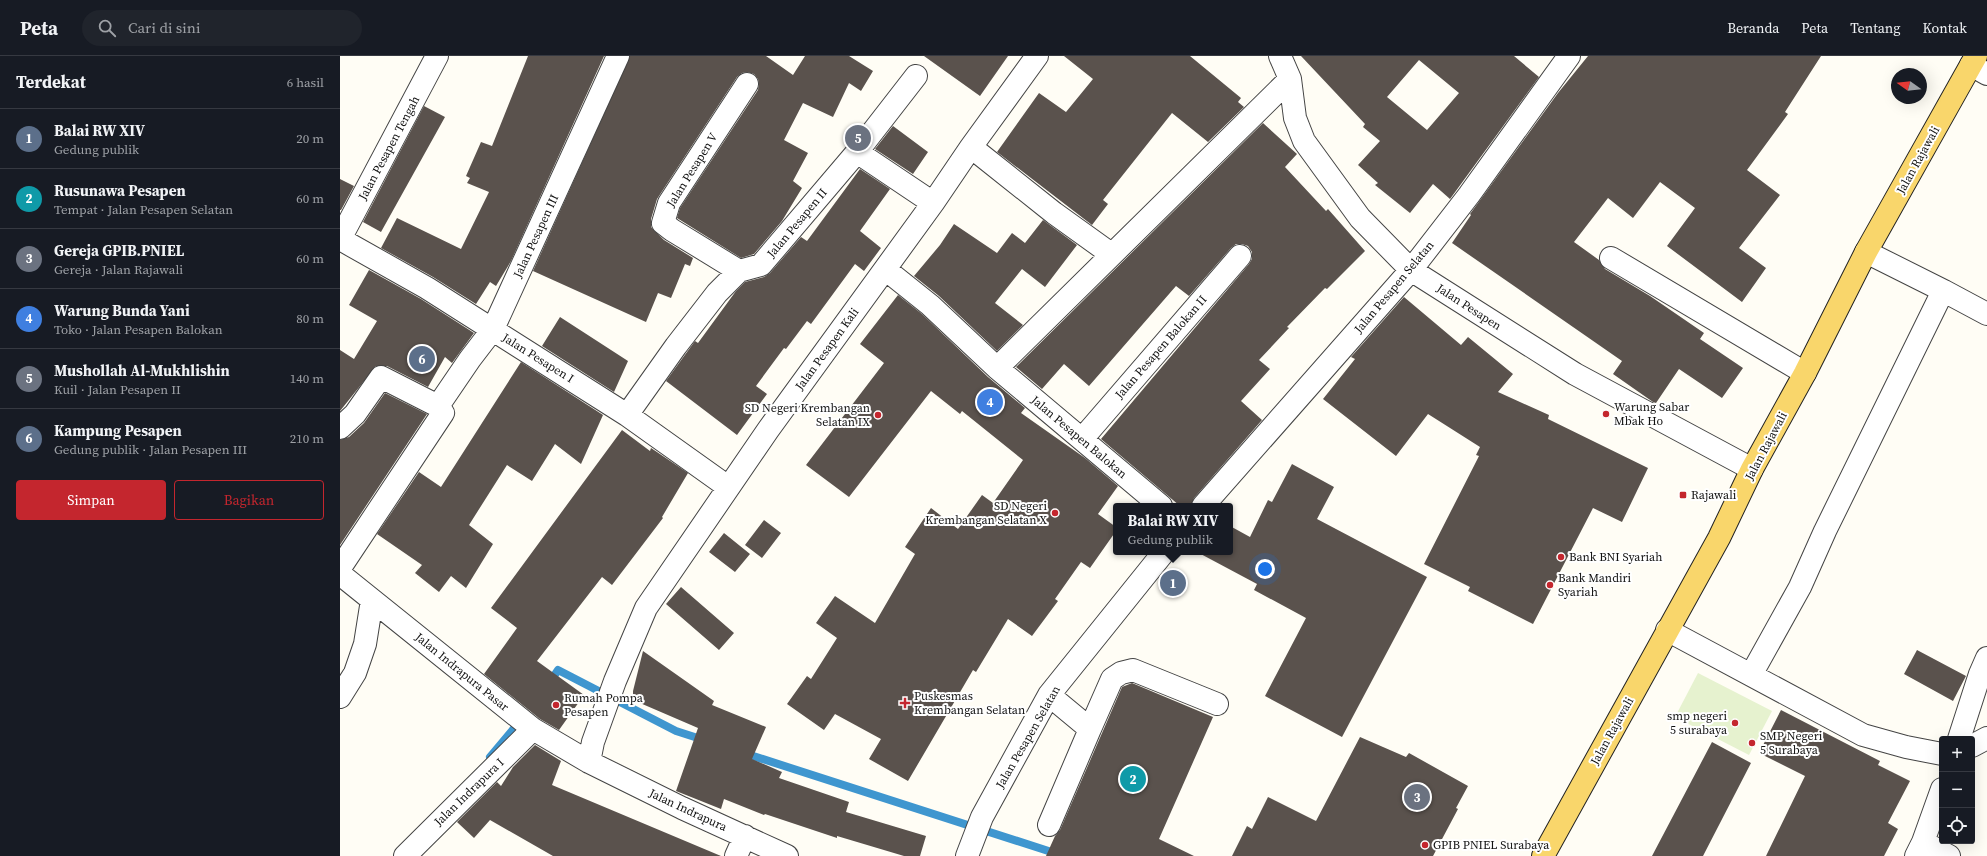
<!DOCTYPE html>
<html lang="id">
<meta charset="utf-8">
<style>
:root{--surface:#171b24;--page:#20242c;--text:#f1f3f6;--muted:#9ea1a6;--line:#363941;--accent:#c4262e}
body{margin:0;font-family:"Source Serif 4",serif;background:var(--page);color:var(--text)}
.controls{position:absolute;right:12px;bottom:12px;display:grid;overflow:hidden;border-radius:4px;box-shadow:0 4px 16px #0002}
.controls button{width:36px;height:36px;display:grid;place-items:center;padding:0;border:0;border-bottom:1px solid var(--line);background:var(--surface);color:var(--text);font:20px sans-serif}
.compass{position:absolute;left:1551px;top:12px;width:36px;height:36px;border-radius:50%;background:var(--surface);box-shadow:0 4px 16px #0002;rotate:285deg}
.you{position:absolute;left:925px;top:513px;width:14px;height:14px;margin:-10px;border:3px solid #fff;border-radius:50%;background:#1a73e8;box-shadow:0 0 0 6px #1a73e833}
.badge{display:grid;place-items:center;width:26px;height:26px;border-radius:50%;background:var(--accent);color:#fff;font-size:13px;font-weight:700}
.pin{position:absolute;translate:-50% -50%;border:2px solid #fff;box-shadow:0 1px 4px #0006}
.popup{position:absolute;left:773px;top:447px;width:120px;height:52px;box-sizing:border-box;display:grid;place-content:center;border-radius:4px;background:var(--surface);filter:drop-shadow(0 1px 3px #0005);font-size:13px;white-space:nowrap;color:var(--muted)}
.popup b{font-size:15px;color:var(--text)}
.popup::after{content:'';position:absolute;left:50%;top:100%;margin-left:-8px;border:8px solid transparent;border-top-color:var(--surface)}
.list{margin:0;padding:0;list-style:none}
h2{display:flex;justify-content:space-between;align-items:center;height:52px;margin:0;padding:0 16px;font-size:17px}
h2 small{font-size:13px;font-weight:400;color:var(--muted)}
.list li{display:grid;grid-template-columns:26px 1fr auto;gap:12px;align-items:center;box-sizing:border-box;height:60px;padding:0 16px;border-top:1px solid var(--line)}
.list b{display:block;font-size:15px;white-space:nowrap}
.list p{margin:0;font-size:13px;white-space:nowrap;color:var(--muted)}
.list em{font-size:13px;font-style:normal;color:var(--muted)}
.actions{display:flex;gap:8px;padding:12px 16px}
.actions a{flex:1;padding:9px 0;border:1px solid var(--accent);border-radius:4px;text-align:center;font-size:14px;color:var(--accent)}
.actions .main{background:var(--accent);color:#fff}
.icon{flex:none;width:22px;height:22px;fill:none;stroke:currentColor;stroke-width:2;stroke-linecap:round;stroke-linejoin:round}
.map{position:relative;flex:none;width:1647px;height:800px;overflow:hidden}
header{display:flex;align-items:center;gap:24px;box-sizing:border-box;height:56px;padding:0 20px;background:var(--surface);border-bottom:1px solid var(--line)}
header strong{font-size:19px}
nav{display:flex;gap:22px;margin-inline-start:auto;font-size:14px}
.search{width:280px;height:36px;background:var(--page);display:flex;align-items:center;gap:10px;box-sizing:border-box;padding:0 14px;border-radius:22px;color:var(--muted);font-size:15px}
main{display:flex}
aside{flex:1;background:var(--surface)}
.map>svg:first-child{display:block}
</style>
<header>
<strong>Peta</strong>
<div class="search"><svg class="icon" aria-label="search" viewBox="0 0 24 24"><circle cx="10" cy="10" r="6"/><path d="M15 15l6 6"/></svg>Cari di sini</div>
<nav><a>Beranda</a><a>Peta</a><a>Tentang</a><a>Kontak</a></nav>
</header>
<main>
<aside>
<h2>Terdekat<small>6 hasil</small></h2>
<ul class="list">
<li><span class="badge" style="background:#5c6f8a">1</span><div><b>Balai RW XIV</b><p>Gedung publik</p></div><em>20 m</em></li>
<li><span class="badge" style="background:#0f9aa8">2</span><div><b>Rusunawa Pesapen</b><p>Tempat · Jalan Pesapen Selatan</p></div><em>60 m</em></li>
<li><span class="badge" style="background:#6b7280">3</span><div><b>Gereja GPIB.PNIEL</b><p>Gereja · Jalan Rajawali</p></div><em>60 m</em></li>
<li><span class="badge" style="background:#3f7fe0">4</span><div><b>Warung Bunda Yani</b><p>Toko · Jalan Pesapen Balokan</p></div><em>80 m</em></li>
<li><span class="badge" style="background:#6b7280">5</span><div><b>Mushollah Al-Mukhlishin</b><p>Kuil · Jalan Pesapen II</p></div><em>140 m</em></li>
<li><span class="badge" style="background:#5c6f8a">6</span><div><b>Kampung Pesapen</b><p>Gedung publik · Jalan Pesapen III</p></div><em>210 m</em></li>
</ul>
<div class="actions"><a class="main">Simpan</a><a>Bagikan</a></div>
</aside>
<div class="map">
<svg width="1647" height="800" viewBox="0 0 1647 800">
<rect width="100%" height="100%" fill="#fffdf5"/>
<path fill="#e6f2cf" d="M 1358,617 L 1432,655 L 1409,699 L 1335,661 Z"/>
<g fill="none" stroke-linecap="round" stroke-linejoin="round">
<path stroke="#3f96cf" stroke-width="8" d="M 210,626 L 218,614 L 336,675 L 364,684
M 404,697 L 724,800
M 150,701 L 181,664"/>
</g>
<path fill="#5a524d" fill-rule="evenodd" d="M 188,0 L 264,0 L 171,205 L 156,230 L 150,226 L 136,248 L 93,221 L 41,192 L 57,162 L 121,193 L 149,136 L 127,127 L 130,122 L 126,120 L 141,86 L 152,90 Z
M 290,0 L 426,0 L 453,19 L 465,0 L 509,0 L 533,15 L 521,35 L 509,27 L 493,61 L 463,47 L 444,84 L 468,97 L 453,125 L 462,132 L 442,165 L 414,198 L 401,202 L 337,162 L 340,152 L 418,34 L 419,28 L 418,23 L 414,18 L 407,16 L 402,17 L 397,21 L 317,143 L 311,163 L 311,171 L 324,184 L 353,202 L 350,210 L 345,208 L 331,242 L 318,237 L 306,266 L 193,215 Z
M 584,0 L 668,0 L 640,40 Z
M 724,0 L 850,0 L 901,42 L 898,46 L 904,51 L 868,86 L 832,57 L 763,144 L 768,148 L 752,169 L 657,96 L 699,37 L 726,56 L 753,23 Z
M 961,0 L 1174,0 L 1199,21 L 1110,143 L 1093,128 L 1070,157 L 1035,129 L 1038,127 L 1018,109 L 1040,85 L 1023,71 L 1025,68 ZM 1079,4 L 1119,37 L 1087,74 L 1047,41 Z
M 1248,0 L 1481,0 L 1445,56 L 1448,58 L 1407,114 L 1440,139 L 1399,192 L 1426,212 L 1402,246 L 1327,190 L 1355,152 L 1320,126 L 1293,162 L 1268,142 L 1234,186 L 1259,204 L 1265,213 L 1310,240 L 1364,277 L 1360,283 L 1403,312 L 1382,342 L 1339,313 L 1316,347 L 1313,346 L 1273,318 L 1282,305 L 1112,187 L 1131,159 L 1130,158 L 1218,37 Z
M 84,50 L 105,61 L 41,176 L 23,166 Z
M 923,67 L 957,98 L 945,111 L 986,155 L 988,153 L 1025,195 L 987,233 L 985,232 L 947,271 L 949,272 L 919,304 L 930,313 L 901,345 L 922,364 L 854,442 L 851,450 L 840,450 L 761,383 L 909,208 L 912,203 L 912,196 L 908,190 L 902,188 L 896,188 L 891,192 L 849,240 L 836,230 L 749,330 L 724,308 L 702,333 L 676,311 Z
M 553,70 L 588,96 L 573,118 L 535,93 Z
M 520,113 L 550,133 L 520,175 L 541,192 L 524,215 L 515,208 L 471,268 L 467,265 L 446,293 L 444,292 L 416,330 L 427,338 L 397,379 L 326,325 L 355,285 L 358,287 L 396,235 L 405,226 L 424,221 L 430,217 L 461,181 L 467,185 Z
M 0,123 L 14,130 L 1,154 L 0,154 Z
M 703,164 L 737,189 L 705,231 L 682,213 L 655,247 L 683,269 L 657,295 L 599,240 L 574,220 L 600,189 L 614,168 L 657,197 L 672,177 L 685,187 Z
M 29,214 L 81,243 L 134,277 L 112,307 L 105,301 L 88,331 L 47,310 L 36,310 L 0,355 L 0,294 L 14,303 L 37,265 L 9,249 Z
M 558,239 L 582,258 L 648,321 L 685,352 L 681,357 L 745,402 L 778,430 L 758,458 L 776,471 L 776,475 L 750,512 L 741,506 L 715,543 L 718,545 L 692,580 L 668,563 L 636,616 L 633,614 L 568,725 L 529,703 L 541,683 L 495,658 L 484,674 L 447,648 L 467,620 L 471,623 L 497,582 L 476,567 L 495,540 L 535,567 L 575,498 L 565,491 L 591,452 L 618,473 L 642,439 L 653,447 L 683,404 L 622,355 L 620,358 L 591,335 L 509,441 L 466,409 L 544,307 L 520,288 Z
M 1064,241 L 1121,289 L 1128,281 L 1173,318 L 1158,336 L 1209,359 L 1208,363 L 1308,412 L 1282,466 L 1253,452 L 1193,568 L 1128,535 L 1130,531 L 1084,508 L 1139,400 L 1136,399 L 1140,391 L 1088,358 L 1056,400 L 983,343 L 1015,303 L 1011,301 Z
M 220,261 L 288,305 L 274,336 L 202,290 Z
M 181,306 L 263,359 L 241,408 L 215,388 L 192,425 L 167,409 L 129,469 L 153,488 L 126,532 L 111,520 L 99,536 L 75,517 L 82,509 L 37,478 L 79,416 L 101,431 Z
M 45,337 L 87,358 L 0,489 L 0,384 L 9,381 L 24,367 Z
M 282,374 L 310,395 L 311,392 L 348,417 L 322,461 L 323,462 L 272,529 L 262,521 L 197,605 L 244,639 L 219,674 L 200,663 L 144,618 L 177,572 L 151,552 Z
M 952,408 L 994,431 L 977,463 L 1087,521 L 1002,681 L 925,640 L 966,562 L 914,534 L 917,528 L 857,496 L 890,496 L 890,470 L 910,481 L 928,444 L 932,446 Z
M 424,464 L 441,477 L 422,502 L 405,489 Z
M 384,477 L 410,498 L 395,516 L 369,496 Z
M 341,531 L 394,577 L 379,594 L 326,548 Z
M 1577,594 L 1626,620 L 1613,645 L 1564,618 Z
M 303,595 L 374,645 L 372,649 L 426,671 L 412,703 L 442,716 L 439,722 L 509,746 L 506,756 L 586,780 L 580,800 L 564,800 L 497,780 L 497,782 L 425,758 L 424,759 L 384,743 L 381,753 L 336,735 L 358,672 L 293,644 L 293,635 Z
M 792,627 L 873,661 L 819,783 L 854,800 L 706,800 L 715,780 L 720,774 L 782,631 Z
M 1441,654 L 1540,705 L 1538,709 L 1570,725 L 1548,767 L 1558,773 L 1544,800 L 1426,800 L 1465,720 L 1419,697 Z
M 1020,681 L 1066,701 L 1069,697 L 1128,730 L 1116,752 L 1118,753 L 1093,800 L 892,800 L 907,770 L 912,773 L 928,741 L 976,765 Z
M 1372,686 L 1411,707 L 1363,800 L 1312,800 Z
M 195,689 L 221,705 L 212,729 L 381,800 L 213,800 L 150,764 L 134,782 L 117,766 L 157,726 L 161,730 L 173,711 Z"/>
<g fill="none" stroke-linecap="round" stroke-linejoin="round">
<g stroke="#444" stroke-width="24">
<path id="minor" d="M 940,0 L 950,23 L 955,62 L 964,85 L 1020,162 L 1071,214 L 1235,318 L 1412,413
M 1631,9 L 1647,18
M 631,91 L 714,157 L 771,198
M 517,96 L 593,147
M 0,183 L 87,232 L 287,359 L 388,431
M 0,183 L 97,0
M 1526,196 L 1604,235
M 1271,202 L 1465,317
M 545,213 L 590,249 L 657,312 L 821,450
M 399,215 L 332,174 L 323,167 L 329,147 L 407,28
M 657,312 L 950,23
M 98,350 L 130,303 L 153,273 L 278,0
M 287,359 L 336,290 L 377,237 L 399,215 L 421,209 L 517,96 L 576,20
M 0,372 L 15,358 L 41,321 L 98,350 L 103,357 L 0,512
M 742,383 L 900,200
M 863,450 L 1071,214 L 1129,139 L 1229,0
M 0,518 L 193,673 L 249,706 L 342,752 L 447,800
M 1327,574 L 1523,679 L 1566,691 L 1602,698
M 1411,619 L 1460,531 L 1485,475 L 1601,239 L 1604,235 L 1647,258
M 709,639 L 750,673 L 772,623 L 781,617 L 793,614 L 877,648
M 0,641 L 15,617 L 25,588 L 32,544
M 1619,683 L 1640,618 L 1647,602
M 1632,690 L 1647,682
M 249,706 L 253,686 L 275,625 L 306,552 L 428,374 L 593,147 L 631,91 L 697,0
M 709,769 L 750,673
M 1583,786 L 1609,800
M 65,800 L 193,673
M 396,800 L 405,780
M 627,800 L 642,761 L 709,639 L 824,496
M 1576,800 L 1583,786 L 1602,733"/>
</g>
<g stroke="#222" stroke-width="24">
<path id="major" d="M 1203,800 L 1379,482 L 1412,413 L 1465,317 L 1526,196 L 1636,0"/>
</g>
<use href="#minor" stroke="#fff" stroke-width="22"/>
<use href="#major" stroke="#f9d66b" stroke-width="22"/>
</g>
<g fill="#c4262e" stroke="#fff" stroke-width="1.5">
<circle cx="1266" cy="358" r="4"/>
<circle cx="538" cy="359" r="4"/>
<rect x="1339" y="435" width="8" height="8" rx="2"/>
<circle cx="715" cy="457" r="4"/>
<circle cx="1221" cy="501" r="4"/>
<circle cx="1210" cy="529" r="4"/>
<path d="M563 641h4v4h4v4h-4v4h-4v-4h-4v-4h4z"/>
<circle cx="216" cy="649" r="4"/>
<circle cx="1395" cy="667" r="4"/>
<circle cx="1412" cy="687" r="4"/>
<circle cx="1085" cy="789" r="4"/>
</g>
<g text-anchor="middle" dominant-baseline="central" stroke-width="4" stroke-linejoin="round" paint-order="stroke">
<g font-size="12" fill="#111" stroke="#fff">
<text transform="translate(49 92) rotate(-62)">Jalan Pesapen Tengah</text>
<text transform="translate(1578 104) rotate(-61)">Jalan Rajawali</text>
<text transform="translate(352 114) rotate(-58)">Jalan Pesapen V</text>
<text transform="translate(457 167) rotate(-50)">Jalan Pesapen II</text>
<text transform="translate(196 180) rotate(-65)">Jalan Pesapen III</text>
<text transform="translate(1054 231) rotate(-50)">Jalan Pesapen Selatan</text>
<text transform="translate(1129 251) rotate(33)">Jalan Pesapen</text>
<text transform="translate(821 291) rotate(-49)">Jalan Pesapen Balokan II</text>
<text transform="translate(487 293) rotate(-54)">Jalan Pesapen Kali</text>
<text transform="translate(198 302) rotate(32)">Jalan Pesapen I</text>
<text transform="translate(739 381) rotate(40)">Jalan Pesapen Balokan</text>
<text transform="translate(1426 390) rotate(-62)">Jalan Rajawali</text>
<text transform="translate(122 616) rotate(39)">Jalan Indrapura Pasar</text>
<text transform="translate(1272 675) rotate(-61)">Jalan Rajawali</text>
<text transform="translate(688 681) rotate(-60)">Jalan Pesapen Selatan</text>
<text transform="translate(129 736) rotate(-44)">Jalan Indrapura I</text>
<text transform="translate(348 754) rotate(25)">Jalan Indrapura</text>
</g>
<g font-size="12" fill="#111" stroke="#fff" text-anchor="start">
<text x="1274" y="351">Warung Sabar<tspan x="1274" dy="14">Mbak Ho</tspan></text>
<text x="530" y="352" text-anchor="end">SD Negeri Krembangan<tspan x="530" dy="14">Selatan IX</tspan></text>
<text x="1351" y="439">Rajawali</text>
<text x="707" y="450" text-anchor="end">SD Negeri<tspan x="707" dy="14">Krembangan Selatan X</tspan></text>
<text x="1229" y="501">Bank BNI Syariah</text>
<text x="1218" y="522">Bank Mandiri<tspan x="1218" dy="14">Syariah</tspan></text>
<text x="574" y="640">Puskesmas<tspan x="574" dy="14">Krembangan Selatan</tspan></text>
<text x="224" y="642">Rumah Pompa<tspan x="224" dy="14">Pesapen</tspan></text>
<text x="1387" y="660" text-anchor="end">smp negeri<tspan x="1387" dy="14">5 surabaya</tspan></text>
<text x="1420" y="680">SMP Negeri<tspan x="1420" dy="14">5 Surabaya</tspan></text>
<text x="1093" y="789">GPIB PNIEL Surabaya</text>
</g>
</g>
</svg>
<div class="controls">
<button>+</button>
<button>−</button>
<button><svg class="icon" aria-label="locate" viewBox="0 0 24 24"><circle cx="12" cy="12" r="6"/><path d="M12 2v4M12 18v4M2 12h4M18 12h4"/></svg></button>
</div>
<svg class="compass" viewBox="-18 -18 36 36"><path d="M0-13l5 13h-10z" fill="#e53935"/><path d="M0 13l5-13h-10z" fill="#9ea1a6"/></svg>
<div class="you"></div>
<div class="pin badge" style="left:833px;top:527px;background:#5c6f8a">1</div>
<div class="popup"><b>Balai RW XIV</b>Gedung publik</div>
<div class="pin badge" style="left:793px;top:723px;background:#0f9aa8">2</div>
<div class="pin badge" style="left:1077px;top:741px;background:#6b7280">3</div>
<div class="pin badge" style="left:650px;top:346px;background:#3f7fe0">4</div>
<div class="pin badge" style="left:518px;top:82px;background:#6b7280">5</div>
<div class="pin badge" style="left:82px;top:303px;background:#5c6f8a">6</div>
</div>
</main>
